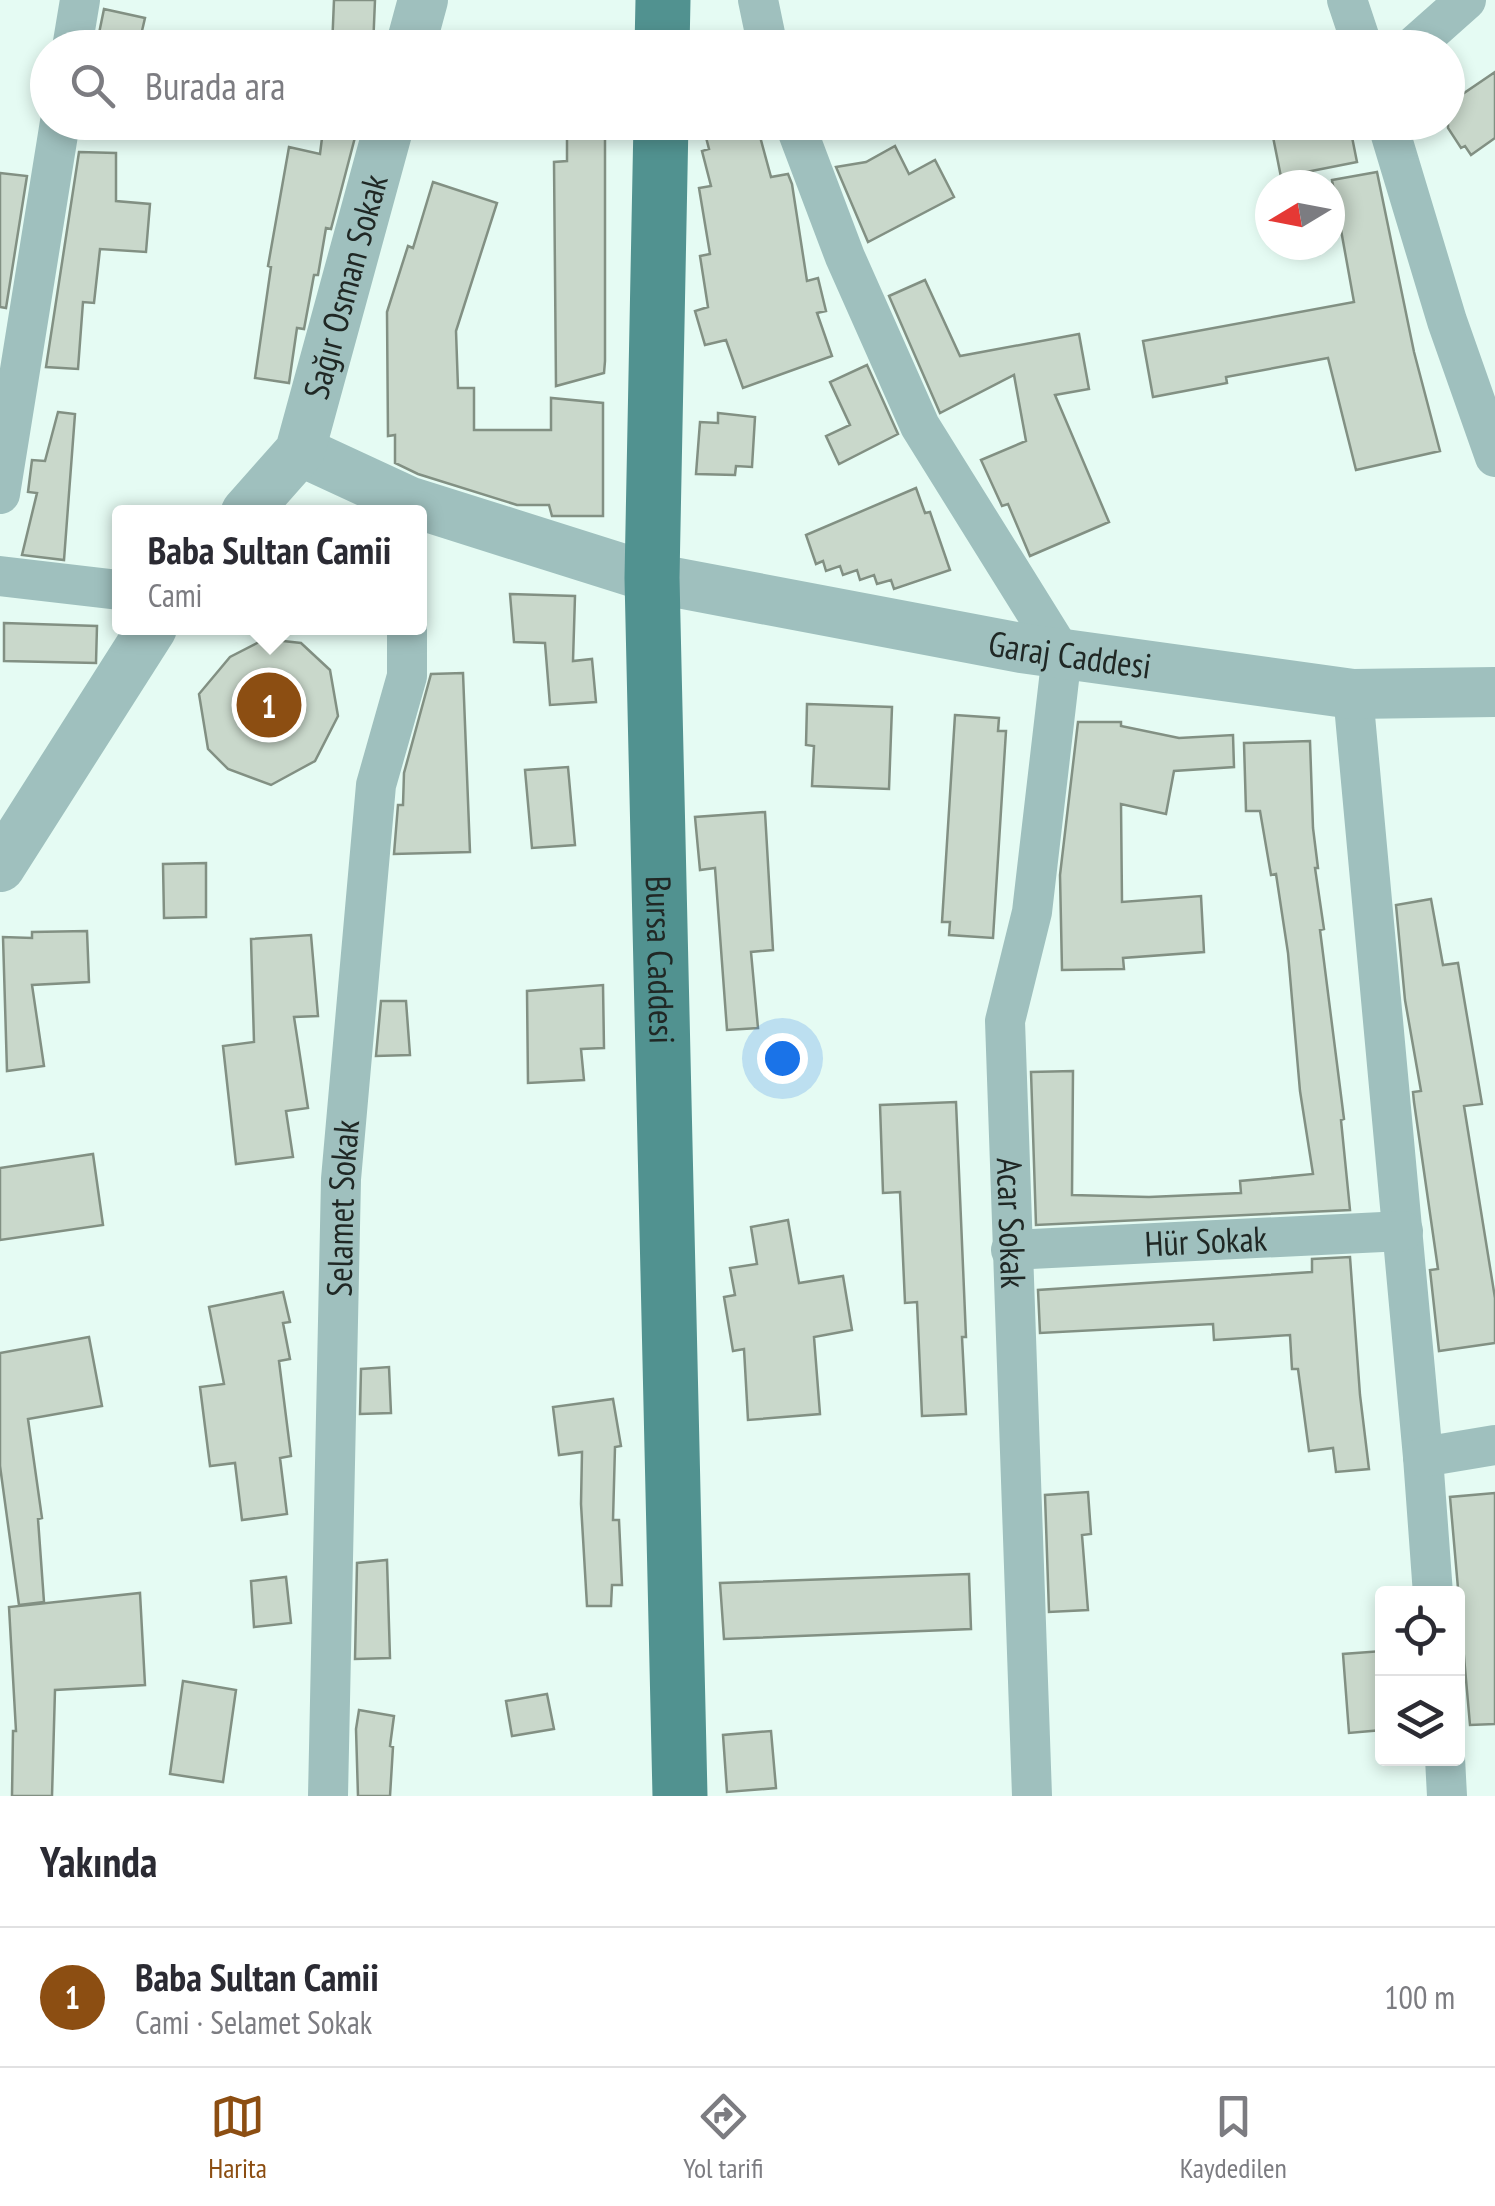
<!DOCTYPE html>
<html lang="tr">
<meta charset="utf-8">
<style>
:root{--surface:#fff;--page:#f2f2f3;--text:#2b2b33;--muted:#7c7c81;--line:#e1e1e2;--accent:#8c4e12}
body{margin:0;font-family:"PT Sans Narrow",sans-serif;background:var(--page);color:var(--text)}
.controls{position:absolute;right:30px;bottom:30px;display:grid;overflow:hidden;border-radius:10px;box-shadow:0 5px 15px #0003}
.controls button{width:90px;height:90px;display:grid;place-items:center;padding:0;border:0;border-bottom:2px solid var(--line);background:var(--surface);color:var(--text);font:50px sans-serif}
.compass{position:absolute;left:1255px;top:170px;width:90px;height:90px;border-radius:50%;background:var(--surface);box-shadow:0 5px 15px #0003;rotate:260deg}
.you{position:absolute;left:782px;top:1058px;width:35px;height:35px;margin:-25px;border:8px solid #fff;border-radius:50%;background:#1a73e8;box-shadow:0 0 0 15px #1a73e833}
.badge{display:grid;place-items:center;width:65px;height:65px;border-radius:50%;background:var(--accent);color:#fff;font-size:32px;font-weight:700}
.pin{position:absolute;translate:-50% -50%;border:5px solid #fff;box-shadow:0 2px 10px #0006}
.popup{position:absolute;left:112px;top:505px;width:315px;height:130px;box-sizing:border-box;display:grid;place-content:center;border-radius:10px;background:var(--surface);filter:drop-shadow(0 2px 8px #0005);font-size:32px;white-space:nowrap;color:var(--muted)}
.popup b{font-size:38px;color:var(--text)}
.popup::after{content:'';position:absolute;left:50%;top:100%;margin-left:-20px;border:20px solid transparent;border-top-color:var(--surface)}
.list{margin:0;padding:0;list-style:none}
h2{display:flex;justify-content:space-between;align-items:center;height:130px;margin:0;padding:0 40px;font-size:42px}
h2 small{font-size:32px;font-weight:400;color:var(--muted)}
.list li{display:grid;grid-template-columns:65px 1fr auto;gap:30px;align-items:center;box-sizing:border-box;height:140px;padding:0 40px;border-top:2px solid var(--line)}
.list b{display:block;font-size:38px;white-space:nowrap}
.list p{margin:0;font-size:32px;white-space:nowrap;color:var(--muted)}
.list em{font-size:32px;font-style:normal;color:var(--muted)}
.icon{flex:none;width:55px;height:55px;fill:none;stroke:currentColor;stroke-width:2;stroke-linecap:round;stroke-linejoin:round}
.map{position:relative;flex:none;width:1495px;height:1796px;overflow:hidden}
.search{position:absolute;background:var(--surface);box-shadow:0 5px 15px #0003;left:30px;right:30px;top:30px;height:110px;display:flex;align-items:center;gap:25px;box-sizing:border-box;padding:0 35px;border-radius:55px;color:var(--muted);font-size:38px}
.sheet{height:270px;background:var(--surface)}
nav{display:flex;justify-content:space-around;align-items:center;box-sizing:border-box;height:140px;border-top:2px solid var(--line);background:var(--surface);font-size:28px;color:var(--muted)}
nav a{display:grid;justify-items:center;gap:5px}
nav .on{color:var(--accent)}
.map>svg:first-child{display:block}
</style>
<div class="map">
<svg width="1495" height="1796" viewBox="0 0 1495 1796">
<rect width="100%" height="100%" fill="#e5fbf3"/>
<path fill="#c9d8cb" stroke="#829083" stroke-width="2.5" d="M 334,0 L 375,0 L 373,48 L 332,48 Z
M 104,9 L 145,18 L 138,48 L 96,48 Z
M 1495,72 L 1495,138 L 1471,155 L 1465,146 L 1461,148 L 1448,128 L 1448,104 Z
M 324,122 L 359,122 L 331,229 L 326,228 L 318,275 L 314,275 L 304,329 L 297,328 L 289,383 L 255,378 L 271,267 L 268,266 L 289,147 L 320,154 Z
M 702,122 L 756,122 L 771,177 L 788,174 L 792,184 L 807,281 L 818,278 L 826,311 L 817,313 L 832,356 L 743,388 L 726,340 L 705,345 L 695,311 L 708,307 L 700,256 L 710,254 L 699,188 L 711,186 L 702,151 L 709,149 Z
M 1270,122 L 1349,122 L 1357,162 L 1281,177 Z
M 567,128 L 605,128 L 605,361 L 604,373 L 556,386 L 554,162 L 567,161 Z
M 895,146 L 909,174 L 935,160 L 954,197 L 868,242 L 836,167 L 866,162 Z
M 79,152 L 116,153 L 116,201 L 150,204 L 146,252 L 100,249 L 94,303 L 83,302 L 78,369 L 46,367 Z
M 1377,172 L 1414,352 L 1440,451 L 1356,470 L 1328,358 L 1226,377 L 1227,383 L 1153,397 L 1143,341 L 1354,302 L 1332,180 Z
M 0,173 L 27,176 L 6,308 L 0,307 Z
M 433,182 L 497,203 L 456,331 L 458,388 L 474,388 L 474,430 L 551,430 L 551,398 L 603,403 L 603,516 L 552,516 L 549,505 L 517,505 L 418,474 L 395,463 L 395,435 L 388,436 L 387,312 L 408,246 L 413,248 Z
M 925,280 L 960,356 L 1079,334 L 1089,389 L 1055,395 L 1109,522 L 1030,556 L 1008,504 L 1002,506 L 981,460 L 1026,441 L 1014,375 L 940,413 L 889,296 Z
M 867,365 L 898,434 L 839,464 L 826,436 L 850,425 L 830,382 Z
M 58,412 L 75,414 L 64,560 L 22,555 L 37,493 L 28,492 L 32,460 L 45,461 Z
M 718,413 L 755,417 L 752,467 L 736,466 L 735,475 L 696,474 L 700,422 L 718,423 Z
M 916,488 L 925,513 L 930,512 L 950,570 L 894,589 L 891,580 L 877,584 L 874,575 L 860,580 L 857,570 L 843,575 L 840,566 L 826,571 L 823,561 L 816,564 L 806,535 Z
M 510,594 L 575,596 L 573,661 L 592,659 L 596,702 L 550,705 L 545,643 L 514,642 Z
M 4,623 L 97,626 L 96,663 L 4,661 Z
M 265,639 L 301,643 L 330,670 L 338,716 L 315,761 L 271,785 L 228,769 L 208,749 L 199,694 L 230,657 Z
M 463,673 L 470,852 L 394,854 L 398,805 L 403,805 L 404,773 L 431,674 Z
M 807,704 L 892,707 L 889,789 L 812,786 L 814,746 L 806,745 Z
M 955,715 L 999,718 L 998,731 L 1006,731 L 993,938 L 949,935 L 950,922 L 942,922 Z
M 1078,722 L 1121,722 L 1121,726 L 1179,738 L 1233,735 L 1234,767 L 1174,771 L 1166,814 L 1121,804 L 1122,902 L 1201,896 L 1204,952 L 1123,958 L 1124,969 L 1062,970 L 1060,875 Z
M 1310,741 L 1313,828 L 1318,868 L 1315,868 L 1324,929 L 1320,930 L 1344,1119 L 1341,1120 L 1350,1210 L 1036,1225 L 1031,1072 L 1073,1071 L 1072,1195 L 1149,1197 L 1241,1193 L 1240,1181 L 1313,1174 L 1300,1091 L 1288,953 L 1276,874 L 1271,875 L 1260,811 L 1246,811 L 1244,743 Z
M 568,767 L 575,845 L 532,848 L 525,770 Z
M 765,812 L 773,950 L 751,952 L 758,1028 L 727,1030 L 715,868 L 700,870 L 695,817 Z
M 206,863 L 206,917 L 164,918 L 163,864 Z
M 1431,899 L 1443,965 L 1458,963 L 1482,1104 L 1464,1106 L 1495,1298 L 1495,1343 L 1439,1351 L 1430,1270 L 1438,1269 L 1414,1102 L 1413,1092 L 1421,1091 L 1405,1000 L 1396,905 Z
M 87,931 L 89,982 L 32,985 L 44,1066 L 7,1071 L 3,937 L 32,938 L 32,932 Z
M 311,935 L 318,1016 L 294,1017 L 308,1108 L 286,1111 L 293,1157 L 236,1164 L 223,1046 L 254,1042 L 251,939 Z
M 603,985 L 604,1048 L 581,1049 L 584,1080 L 528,1083 L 527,991 Z
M 381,1001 L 406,1001 L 410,1055 L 376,1056 Z
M 956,1102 L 966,1337 L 962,1337 L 966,1414 L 922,1416 L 917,1302 L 905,1303 L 900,1192 L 883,1193 L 880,1105 Z
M 93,1154 L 103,1225 L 0,1240 L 0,1168 Z
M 788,1220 L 799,1283 L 843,1276 L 852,1330 L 814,1337 L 820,1414 L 748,1420 L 744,1349 L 733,1351 L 724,1297 L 735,1295 L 730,1268 L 757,1264 L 751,1227 Z
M 1350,1257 L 1360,1395 L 1369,1469 L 1336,1472 L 1333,1448 L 1309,1451 L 1298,1369 L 1292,1369 L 1290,1335 L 1214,1340 L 1213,1324 L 1040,1333 L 1038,1290 L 1312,1272 L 1312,1259 Z
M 283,1292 L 290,1322 L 283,1323 L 290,1359 L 279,1361 L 291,1456 L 280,1458 L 287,1514 L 242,1520 L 235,1463 L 210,1466 L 200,1387 L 224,1384 L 209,1307 Z
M 89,1337 L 102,1406 L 28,1419 L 42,1518 L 38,1519 L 44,1602 L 19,1605 L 0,1466 L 0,1353 Z
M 389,1367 L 391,1413 L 360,1414 L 361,1369 Z
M 613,1399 L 621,1446 L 615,1447 L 613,1520 L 619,1520 L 622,1585 L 612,1585 L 611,1606 L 587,1606 L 581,1504 L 582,1452 L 559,1455 L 553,1407 Z
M 1088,1492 L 1091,1534 L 1082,1535 L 1088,1610 L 1049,1612 L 1045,1495 Z
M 1495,1493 L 1495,1724 L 1470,1725 L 1450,1497 Z
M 387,1560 L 390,1658 L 355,1659 L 357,1563 Z
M 969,1574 L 971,1629 L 724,1639 L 720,1583 Z
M 286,1577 L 291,1623 L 254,1627 L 251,1581 Z
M 140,1593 L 145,1685 L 55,1690 L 52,1796 L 12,1796 L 13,1731 L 16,1731 L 9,1607 Z
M 1382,1651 L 1382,1730 L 1349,1733 L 1343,1654 Z
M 183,1681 L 236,1690 L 223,1782 L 170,1774 Z
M 547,1694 L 554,1729 L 512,1736 L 506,1701 Z
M 359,1710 L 394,1716 L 390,1746 L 393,1747 L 390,1796 L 358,1796 L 356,1729 Z
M 771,1731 L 776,1788 L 727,1792 L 723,1735 Z"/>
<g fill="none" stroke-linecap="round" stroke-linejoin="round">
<g stroke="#9fc0be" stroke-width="40">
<path d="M 758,0 L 768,48"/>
<path d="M 1347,0 L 1363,48"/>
<path d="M 72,48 L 80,0"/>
<path d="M 1412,48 L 1466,0"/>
<path id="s1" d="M 794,122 L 845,257 L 920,426 L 1062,654 L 1032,912 L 1005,1021 L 1032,1796"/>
<path d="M 1387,122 L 1447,321 L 1495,457"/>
<path d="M 0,494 L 60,122"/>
<path d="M 0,576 L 119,590"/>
<path d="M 1353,694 L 1423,1457 L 1433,1594"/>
<path id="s2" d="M 1011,1250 L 1403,1231"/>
<path d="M 1423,1457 L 1495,1445"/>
<path d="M 1445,1758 L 1447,1796"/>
<path id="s3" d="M 328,1796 L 341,1179 L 376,785 L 407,676 L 407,628"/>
</g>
<g stroke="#9fc0be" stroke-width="50">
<path d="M 410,48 L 423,0"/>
<path id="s4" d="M 300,451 L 408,501 L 652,578 L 1021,648 L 1353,694 L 1495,692"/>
<path id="s5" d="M 246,512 L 300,451 L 390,122"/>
<path d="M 0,867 L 152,628"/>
</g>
<g stroke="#519290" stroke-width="55">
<path d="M 662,48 L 663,0"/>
<path id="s6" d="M 661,122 L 652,578 L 680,1796"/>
</g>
</g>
<g text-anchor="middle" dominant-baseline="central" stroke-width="9" stroke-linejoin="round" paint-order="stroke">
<g font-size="35" fill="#202825" stroke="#fff">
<text stroke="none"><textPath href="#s5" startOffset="252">Sağır Osman Sokak</textPath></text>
<text stroke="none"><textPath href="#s4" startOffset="800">Garaj Caddesi</textPath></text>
<text stroke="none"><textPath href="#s6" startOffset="838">Bursa Caddesi</textPath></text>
<text stroke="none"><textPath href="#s3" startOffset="588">Selamet Sokak</textPath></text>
<text stroke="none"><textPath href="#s1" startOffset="1172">Acar Sokak</textPath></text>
<text stroke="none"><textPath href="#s2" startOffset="195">Hür Sokak</textPath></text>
</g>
</g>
</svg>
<div class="controls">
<button><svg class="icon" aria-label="locate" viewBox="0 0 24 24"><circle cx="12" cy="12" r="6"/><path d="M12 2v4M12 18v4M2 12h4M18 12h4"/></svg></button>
<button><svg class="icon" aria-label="layers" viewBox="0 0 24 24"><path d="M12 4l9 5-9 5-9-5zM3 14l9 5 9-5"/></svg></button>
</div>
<svg class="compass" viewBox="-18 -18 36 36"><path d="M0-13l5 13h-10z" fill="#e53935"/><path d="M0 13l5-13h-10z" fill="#7c7c81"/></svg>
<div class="you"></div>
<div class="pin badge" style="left:269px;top:705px">1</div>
<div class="popup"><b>Baba Sultan Camii</b>Cami</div>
<div class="search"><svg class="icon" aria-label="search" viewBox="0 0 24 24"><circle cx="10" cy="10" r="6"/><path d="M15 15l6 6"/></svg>Burada ara</div>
</div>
<section class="sheet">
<h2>Yakında<small></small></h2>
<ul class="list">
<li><span class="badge">1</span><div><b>Baba Sultan Camii</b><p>Cami · Selamet Sokak</p></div><em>100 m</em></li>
</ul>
</section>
<nav>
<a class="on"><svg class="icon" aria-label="map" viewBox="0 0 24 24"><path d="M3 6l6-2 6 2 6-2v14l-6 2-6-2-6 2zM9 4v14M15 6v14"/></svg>Harita</a>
<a><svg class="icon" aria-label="directions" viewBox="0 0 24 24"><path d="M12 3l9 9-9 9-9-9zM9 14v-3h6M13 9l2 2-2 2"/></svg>Yol tarifi</a>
<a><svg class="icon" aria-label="saved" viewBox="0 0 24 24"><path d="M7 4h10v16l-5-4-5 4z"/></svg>Kaydedilen</a>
</nav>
